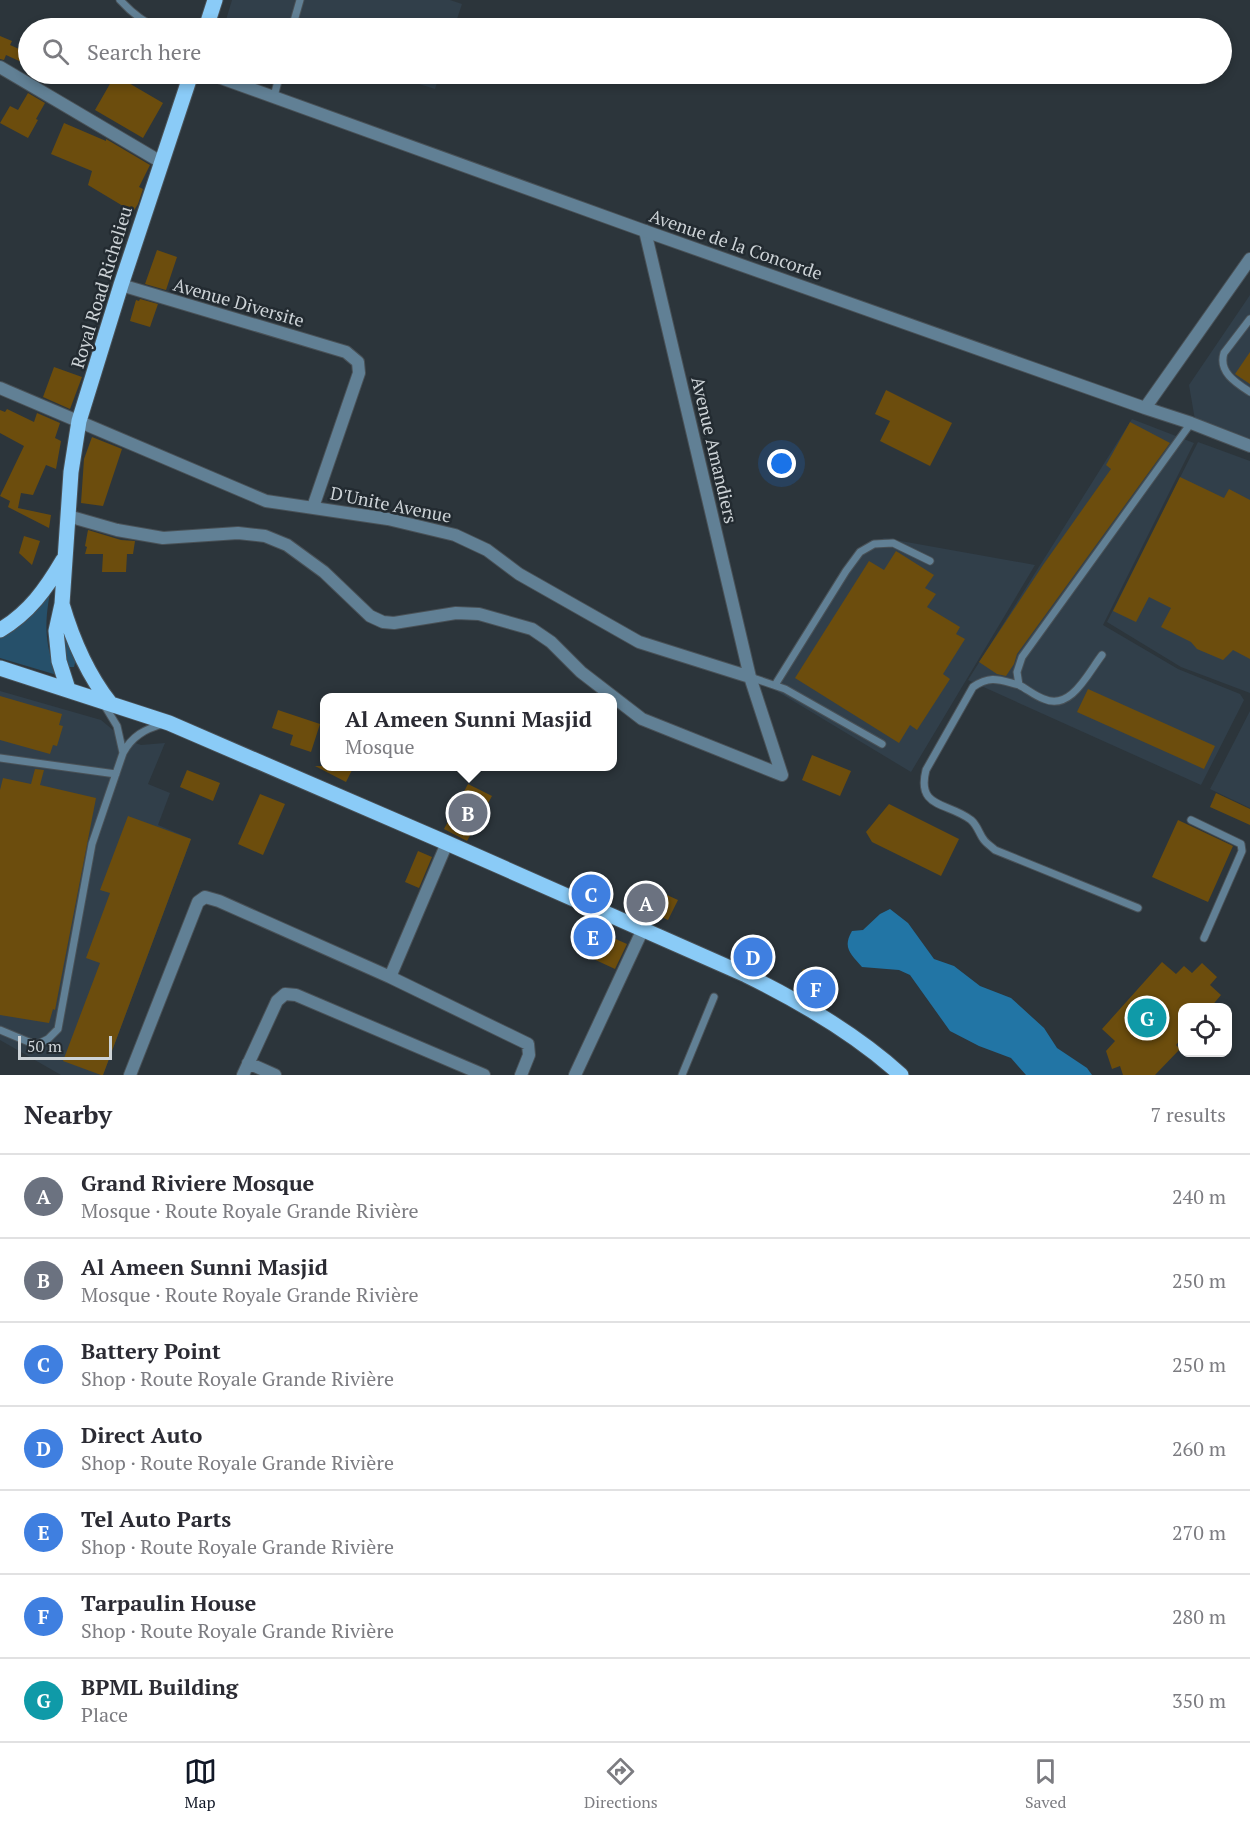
<!DOCTYPE html>
<meta charset="utf-8">
<style>
:root{--surface:#fff;--page:#f2f2f3;--text:#2b2b33;--muted:#7c7c81;--line:#e1e1e2;--accent:#111827}
body{margin:0;font-family:"PT Serif",serif;background:var(--page);color:var(--text)}
.controls{position:absolute;right:18px;bottom:18px;display:grid;overflow:hidden;border-radius:12px;box-shadow:0 3px 9px #0003}
.controls button{width:54px;height:54px;display:grid;place-items:center;padding:0;border:0;border-bottom:2px solid var(--line);background:var(--surface);color:var(--text);font:30px sans-serif}
.scale{position:absolute;left:18px;bottom:15px;width:94px;box-sizing:border-box;padding-left:6px;border:3px solid #cdd3d7;border-top:0;font-size:16px;line-height:21px;white-space:nowrap;color:#cdd3d7;-webkit-text-stroke:4px #232b31;paint-order:stroke}
.you{position:absolute;left:782px;top:464px;width:21px;height:21px;margin:-15px;border:4px solid #fff;border-radius:50%;background:#1a73e8;box-shadow:0 0 0 9px #1a73e833}
.badge{display:grid;place-items:center;width:39px;height:39px;border-radius:50%;background:var(--accent);color:#fff;font-size:20px;font-weight:700}
.pin{position:absolute;translate:-50% -50%;border:3px solid #fff;box-shadow:0 2px 6px #0006}
.popup{position:absolute;left:320px;top:693px;width:297px;height:78px;box-sizing:border-box;display:grid;place-content:center;border-radius:12px;background:var(--surface);filter:drop-shadow(0 2px 4px #0005);font-size:20px;white-space:nowrap;color:var(--muted)}
.popup b{font-size:22px;color:var(--text)}
.popup::after{content:'';position:absolute;left:50%;top:100%;margin-left:-12px;border:12px solid transparent;border-top-color:var(--surface)}
.list{margin:0;padding:0;list-style:none}
h2{display:flex;justify-content:space-between;align-items:center;height:78px;margin:0;padding:0 24px;font-size:26px}
h2 small{font-size:20px;font-weight:400;color:var(--muted)}
.list li{display:grid;grid-template-columns:39px 1fr auto;gap:18px;align-items:center;box-sizing:border-box;height:84px;padding:0 24px;border-top:2px solid var(--line)}
.list b{display:block;font-size:22px;white-space:nowrap}
.list p{margin:0;font-size:20px;white-space:nowrap;color:var(--muted)}
.list em{font-size:20px;font-style:normal;color:var(--muted)}
.icon{flex:none;width:33px;height:33px;fill:none;stroke:currentColor;stroke-width:2;stroke-linecap:round;stroke-linejoin:round}
.map{position:relative;flex:none;width:1250px;height:1075px;overflow:hidden}
.search{position:absolute;background:var(--surface);box-shadow:0 3px 9px #0003;left:18px;right:18px;top:18px;height:66px;display:flex;align-items:center;gap:15px;box-sizing:border-box;padding:0 21px;border-radius:33px;color:var(--muted);font-size:22px}
.sheet{height:666px;background:var(--surface)}
nav{display:flex;justify-content:space-around;align-items:center;box-sizing:border-box;height:84px;border-top:2px solid var(--line);background:var(--surface);font-size:16px;color:var(--muted)}
nav a{display:grid;justify-items:center;gap:3px}
nav .on{color:var(--accent)}
.map>svg:first-child{display:block}
</style>
<div class="map">
<svg width="1250" height="1075" viewBox="0 0 1250 1075">
<rect width="100%" height="100%" fill="#2c353b"/>
<path fill="#313f4a" d="M 232,0 L 450,0 L 462,4 L 454,28 L 243,28 L 225,23 Z
M 387,74 L 440,74 L 435,89 Z
M 1250,295 L 1250,439 L 1195,420 L 1189,385 Z
M 1132,419 L 1194,443 L 1103,625 L 1178,669 L 1240,694 L 1244,700 L 1201,785 L 968,680 Z
M 1198,442 L 1250,461 L 1250,693 L 1181,667 L 1107,622 Z
M 884,538 L 1035,565 L 911,772 L 775,690 L 859,550 Z
M 0,691 L 101,720 L 113,730 L 116,736 L 141,745 L 165,743 L 148,784 L 170,793 L 158,825 L 191,839 L 103,1075 L 61,1075 L 0,1040 Z
M 1250,711 L 1250,808 L 1210,789 Z"/>
<path fill="#26506a" d="M 50,593 C 44,625 45,645 57,675 L 0,658 L 0,635 Z
M 63,628 L 76,659 L 74,667 L 69,667 L 65,661 Z"/>
<path fill="#2275a5" d="M 890,909 L 908,923 L 934,959 L 954,966 L 980,986 L 1011,998 L 1044,1028 L 1057,1048 L 1087,1068 L 1092,1075 L 1026,1075 L 1011,1058 L 979,1046 L 950,1031 L 910,975 L 899,970 L 862,967 C 851,954 842,948 852,931 L 863,930 L 880,914 Z"/>
<path fill="#6c4d0d" d="M 0,36 L 12,41 L 10,45 L 28,53 L 28,65 L 6,55 L 4,60 L 0,59 Z
M 27,74 L 48,74 L 44,83 Z
M 115,75 L 163,103 L 143,138 L 95,110 Z
M 28,93 L 45,103 L 36,119 L 38,120 L 28,138 L 0,123 L 10,106 L 18,110 Z
M 64,123 L 106,141 L 106,139 L 150,165 L 139,187 L 143,189 L 138,204 L 133,212 L 88,185 L 92,171 L 51,154 Z
M 157,250 L 177,257 L 166,290 L 145,284 Z
M 140,299 L 158,304 L 150,327 L 130,321 L 136,300 L 139,301 Z
M 1250,352 L 1250,384 L 1235,374 Z
M 54,367 L 82,377 L 70,409 L 43,397 Z
M 886,390 L 952,423 L 930,466 L 880,441 L 890,421 L 875,414 Z
M 7,409 L 34,422 L 37,413 L 60,423 L 55,438 L 61,441 L 56,469 L 46,465 L 33,495 L 21,493 L 18,508 L 51,515 L 49,528 L 8,507 L 10,501 L 0,496 L 24,446 L 0,433 L 0,410 L 5,412 Z
M 1130,422 L 1170,443 L 1017,654 L 1014,664 L 1006,676 L 997,674 L 979,662 L 1043,565 L 1111,469 L 1106,465 Z
M 92,437 L 122,449 L 103,506 L 81,503 L 84,459 Z
M 1180,477 L 1224,498 L 1229,489 L 1250,500 L 1250,659 L 1233,650 L 1223,660 L 1197,649 L 1191,642 L 1161,627 L 1171,608 L 1149,597 L 1136,622 L 1113,611 Z
M 88,530 L 121,540 L 135,541 L 133,554 L 127,554 L 126,572 L 102,572 L 103,554 L 85,554 L 87,547 L 85,546 Z
M 24,536 L 40,541 L 32,565 L 19,553 Z
M 896,551 L 934,575 L 925,588 L 936,594 L 927,607 L 960,627 L 956,634 L 965,639 L 943,674 L 950,679 L 917,730 L 910,725 L 899,743 L 795,678 L 869,561 L 884,570 Z
M 1088,689 L 1215,746 L 1204,769 L 1077,712 Z
M 0,696 L 62,714 L 59,725 L 63,726 L 57,746 L 53,745 L 50,754 L 0,740 Z
M 278,710 L 320,724 L 311,752 L 290,745 L 293,735 L 272,728 Z
M 812,755 L 851,771 L 840,796 L 802,780 Z
M 315,766 L 354,766 L 346,782 Z
M 35,769 L 44,770 L 40,785 L 96,798 L 55,1010 L 53,1009 L 49,1023 L 0,1015 L 0,790 L 3,778 L 31,784 Z
M 187,770 L 220,783 L 213,801 L 180,787 Z
M 468,784 L 492,796 L 467,841 L 444,829 Z
M 1216,793 L 1250,809 L 1250,825 L 1210,807 Z
M 260,794 L 285,804 L 263,855 L 238,844 Z
M 889,804 L 959,839 L 941,876 L 872,842 L 866,832 Z
M 128,816 L 191,839 L 103,1075 L 101,1075 L 63,1061 L 100,963 L 86,958 L 110,893 L 100,890 Z
M 1178,820 L 1233,846 L 1208,902 L 1152,877 Z
M 418,851 L 432,857 L 419,888 L 405,882 Z
M 638,882 L 678,900 L 668,920 L 629,902 Z
M 586,926 L 627,944 L 615,969 L 574,950 Z
M 754,943 L 770,952 L 762,967 L 746,958 Z
M 1162,962 L 1176,974 L 1184,966 L 1192,973 L 1202,963 L 1217,977 L 1210,985 L 1221,995 L 1210,1008 L 1182,1008 L 1182,1038 L 1176,1045 L 1180,1049 L 1155,1075 L 1123,1075 L 1120,1066 L 1112,1069 L 1106,1051 L 1115,1041 L 1102,1029 Z
M 803,969 L 827,980 L 820,996 L 795,985 Z"/>
<g fill="none" stroke-linecap="round" stroke-linejoin="round">
<g stroke="#495157" stroke-width="9">
<path id="service" d="M 120,0 C 131,12 142,22 158,28
M 292,28 L 300,0
M 274,96 L 280,74
M 1250,319 L 1224,353 C 1218,372 1236,383 1250,392
M 1102,655 C 1088,673 1071,711 1044,699 C 1035,696 1027,689 1019,685 L 1017,672 L 1022,657 L 1191,423
M 750,677 L 785,689 L 882,744
M 775,685 L 846,571 L 860,552 L 874,544 L 893,543 L 930,561
M 1019,685 C 999,680 991,675 973,687 L 926,770 C 916,809 948,802 971,820 C 978,826 979,834 984,840 C 987,844 992,847 995,850 L 1138,908
M 103,703 L 117,726 L 123,753
M 0,758 L 116,774
M 1191,820 L 1241,844 L 1242,851 L 1204,938
M 0,1030 L 36,1045 L 48,1039 L 58,1029 L 92,844 L 123,753 C 132,736 145,729 163,724
M 682,1075 L 714,997"/>
</g>
<g stroke="#495157" stroke-width="14">
<path id="minor" d="M 0,67 L 161,162
M 645,231 L 750,677 L 782,775
M 121,285 L 346,352 L 358,362 L 359,373 L 313,507
M 0,388 L 266,501 L 388,519 L 455,535 L 487,550 L 519,574 L 639,642 L 750,677
M 68,516 L 117,530 L 163,538 L 238,533 L 265,536 L 287,545 L 324,572 L 370,616 L 383,622 L 394,623 L 456,613 L 479,614 L 532,629 L 551,642 L 581,672 L 642,719 L 782,775
M 390,977 L 447,843
M 248,1063 L 275,1075
M 130,1075 L 198,902 L 205,897 L 219,901 L 390,977 L 528,1044 L 529,1055 L 521,1075
M 243,1075 L 277,1001 L 285,994 L 296,995 L 484,1075
M 575,1075 L 643,929"/>
</g>
<g stroke="#495157" stroke-width="14">
<path id="tertiary" d="M 210,74 L 645,231 L 1145,408 L 1191,423 L 1250,446
M 1145,408 L 1250,259"/>
</g>
<g stroke="#495157" stroke-width="17">
<path id="primary" d="M 206,28 L 215,0
M 62,604 C 72,638 88,675 110,703
M 0,630 C 29,613 46,589 63,560
M 0,668 L 169,723 L 447,843 L 746,975 C 801,1002 856,1034 901,1075
M 68,689 L 59,661 L 56,631 L 62,604 L 71,472 L 79,421 L 121,285 L 191,74"/>
</g>
<use href="#service" stroke="#618095" stroke-width="7"/>
<use href="#minor" stroke="#618095" stroke-width="12"/>
<use href="#tertiary" stroke="#618095" stroke-width="12"/>
<use href="#primary" stroke="#8acbf7" stroke-width="15"/>
</g>
<g text-anchor="middle" dominant-baseline="central" stroke-width="5" stroke-linejoin="round" paint-order="stroke">
<g font-size="18" fill="#cdd3d7" stroke="#232b31">
<text transform="translate(736 244) rotate(19)">Avenue de la Concorde</text>
<text transform="translate(101 287) rotate(-73)">Royal Road Richelieu</text>
<text transform="translate(239 302) rotate(16)">Avenue Diversite</text>
<text transform="translate(715 450) rotate(77)">Avenue Amandiers</text>
<text transform="translate(391 504) rotate(11)">D'Unite Avenue</text>
</g>
</g>
</svg>
<div class="controls">
<button><svg class="icon" aria-label="locate" viewBox="0 0 24 24"><circle cx="12" cy="12" r="6"/><path d="M12 2v4M12 18v4M2 12h4M18 12h4"/></svg></button>
</div>
<div class="scale">50 m</div>
<div class="you"></div>
<div class="pin badge" style="left:646px;top:903px;background:#6b7280">A</div>
<div class="pin badge" style="left:468px;top:813px;background:#6b7280">B</div>
<div class="popup"><b>Al Ameen Sunni Masjid</b>Mosque</div>
<div class="pin badge" style="left:591px;top:894px;background:#3f7fe0">C</div>
<div class="pin badge" style="left:753px;top:957px;background:#3f7fe0">D</div>
<div class="pin badge" style="left:593px;top:937px;background:#3f7fe0">E</div>
<div class="pin badge" style="left:816px;top:989px;background:#3f7fe0">F</div>
<div class="pin badge" style="left:1147px;top:1018px;background:#0f9aa8">G</div>
<div class="search"><svg class="icon" aria-label="search" viewBox="0 0 24 24"><circle cx="10" cy="10" r="6"/><path d="M15 15l6 6"/></svg>Search here</div>
</div>
<section class="sheet">
<h2>Nearby<small>7 results</small></h2>
<ul class="list">
<li><span class="badge" style="background:#6b7280">A</span><div><b>Grand Riviere Mosque</b><p>Mosque · Route Royale Grande Rivière</p></div><em>240 m</em></li>
<li><span class="badge" style="background:#6b7280">B</span><div><b>Al Ameen Sunni Masjid</b><p>Mosque · Route Royale Grande Rivière</p></div><em>250 m</em></li>
<li><span class="badge" style="background:#3f7fe0">C</span><div><b>Battery Point</b><p>Shop · Route Royale Grande Rivière</p></div><em>250 m</em></li>
<li><span class="badge" style="background:#3f7fe0">D</span><div><b>Direct Auto</b><p>Shop · Route Royale Grande Rivière</p></div><em>260 m</em></li>
<li><span class="badge" style="background:#3f7fe0">E</span><div><b>Tel Auto Parts</b><p>Shop · Route Royale Grande Rivière</p></div><em>270 m</em></li>
<li><span class="badge" style="background:#3f7fe0">F</span><div><b>Tarpaulin House</b><p>Shop · Route Royale Grande Rivière</p></div><em>280 m</em></li>
<li><span class="badge" style="background:#0f9aa8">G</span><div><b>BPML Building</b><p>Place</p></div><em>350 m</em></li>
</ul>
</section>
<nav>
<a class="on"><svg class="icon" aria-label="map" viewBox="0 0 24 24"><path d="M3 6l6-2 6 2 6-2v14l-6 2-6-2-6 2zM9 4v14M15 6v14"/></svg>Map</a>
<a><svg class="icon" aria-label="directions" viewBox="0 0 24 24"><path d="M12 3l9 9-9 9-9-9zM9 14v-3h6M13 9l2 2-2 2"/></svg>Directions</a>
<a><svg class="icon" aria-label="saved" viewBox="0 0 24 24"><path d="M7 4h10v16l-5-4-5 4z"/></svg>Saved</a>
</nav>
